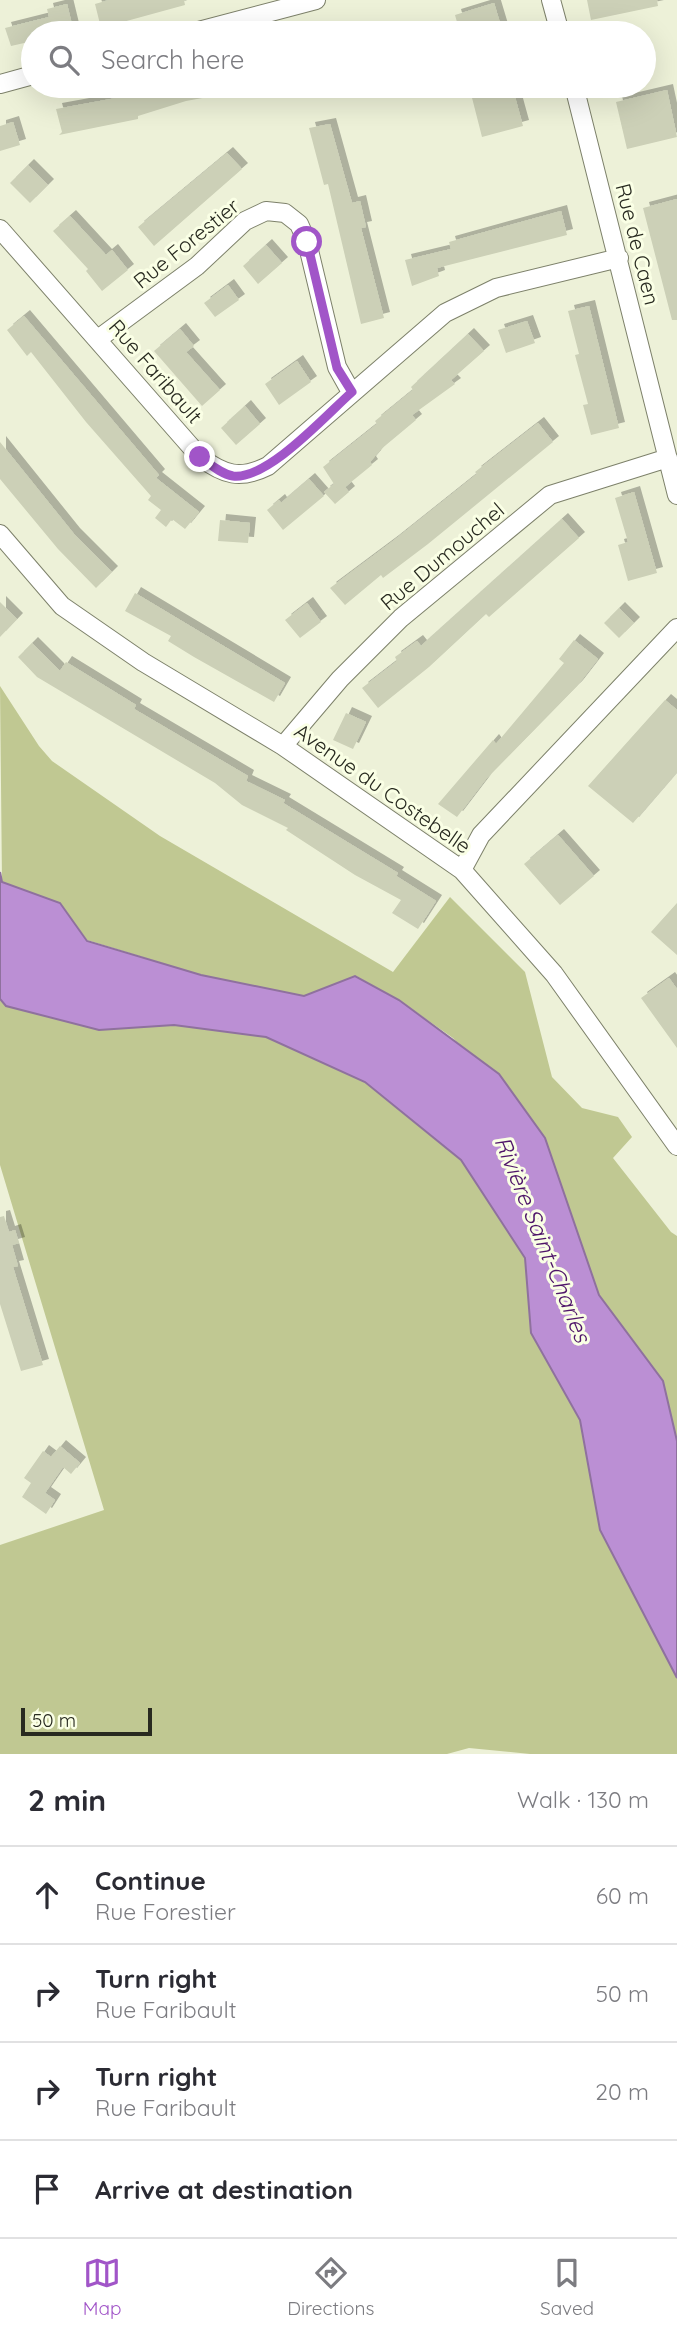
<!DOCTYPE html>
<meta charset="utf-8">
<style>
:root{--surface:#fff;--page:#f2f2f3;--text:#2b2b33;--muted:#7c7c81;--line:#e1e1e2;--accent:#a155c8}
body{margin:0;font-family:Quicksand,sans-serif;background:var(--page);color:var(--text)}
.scale{position:absolute;left:21px;bottom:18px;width:131px;box-sizing:border-box;padding-left:7px;border:4px solid #282a20;border-top:0;font-size:19px;line-height:24px;white-space:nowrap;color:#282a20;-webkit-text-stroke:5px #faffe5;paint-order:stroke}
.stop{position:absolute;width:21px;height:21px;margin:-16px;border:5px solid #a155c8;border-radius:50%;background:#fff}
.stop.end{background:#a155c8;border-color:#fff;box-shadow:0 2px 7px #0008}
.list{margin:0;padding:0;list-style:none}
h2{display:flex;justify-content:space-between;align-items:center;height:91px;margin:0;padding:0 28px;font-size:30px}
h2 small{font-size:23px;font-weight:400;color:var(--muted)}
.list li{display:grid;grid-template-columns:46px 1fr auto;gap:21px;align-items:center;box-sizing:border-box;height:98px;padding:0 28px;border-top:2px solid var(--line)}
.list b{display:block;font-size:26px;white-space:nowrap}
.list p{margin:0;font-size:23px;white-space:nowrap;color:var(--muted)}
.list em{font-size:23px;font-style:normal;color:var(--muted)}
.icon{flex:none;width:38px;height:38px;fill:none;stroke:currentColor;stroke-width:2;stroke-linecap:round;stroke-linejoin:round}
.map{position:relative;flex:none;width:677px;height:1754px;overflow:hidden}
.search{position:absolute;background:var(--surface);box-shadow:0 7px 28px #0002;left:21px;right:21px;top:21px;height:77px;display:flex;align-items:center;gap:18px;box-sizing:border-box;padding:0 24px;border-radius:38px;color:var(--muted);font-size:26px}
.sheet{height:483px;background:var(--surface)}
nav{display:flex;justify-content:space-around;align-items:center;box-sizing:border-box;height:98px;border-top:2px solid var(--line);background:var(--surface);font-size:19px;color:var(--muted)}
nav a{display:grid;justify-items:center;gap:4px}
nav .on{color:var(--accent)}
.map>svg:first-child{display:block}
</style>
<div class="map">
<svg width="677" height="1754" viewBox="0 0 677 1754">
<defs>
<filter id="shadow"><feDropShadow dx="6" dy="-6" stdDeviation="0" flood-color="#0004"/></filter>
</defs>
<rect width="100%" height="100%" fill="#edf1d8"/>
<path fill="#c0c892" d="M 0,686 L 39,746 L 52,761 L 160,836 L 393,972 L 450,897 L 525,972 L 552,1077 L 582,1108 L 618,1117 L 632,1137 L 613,1158 L 671,1232 L 677,1236 L 677,1441 L 663,1381 L 599,1295 L 545,1138 L 453,1038 L 399,1000 L 356,976 L 304,996 L 201,975 L 87,940 L 60,903 L 2,882 Z
M 0,999 L 4,1004 L 99,1030 L 174,1025 L 266,1037 L 365,1082 L 461,1160 L 525,1258 L 531,1333 L 580,1420 L 600,1530 L 677,1678 L 677,1754 L 530,1754 L 469,1748 L 447,1754 L 0,1754 L 0,1545 L 104,1510 L 0,1165 Z"/>
<path fill="#bb8fd4" stroke="#8f719e" stroke-width="2" d="M 0,872 L 2,882 L 60,903 L 87,941 L 201,975 L 304,996 L 355,976 L 399,1000 L 499,1074 L 545,1138 L 599,1295 L 663,1381 L 677,1441 L 677,1678 L 600,1530 L 580,1420 L 531,1333 L 525,1258 L 461,1160 L 365,1082 L 266,1037 L 174,1025 L 99,1030 L 6,1006 L 0,999 Z"/>
<path fill="#ccd0b7" filter="url(#shadow)" d="M 109,0 L 184,0 L 185,5 L 101,28 L 95,4 Z
M 587,0 L 657,0 L 658,6 L 591,20 Z
M 494,3 L 503,33 L 460,33 L 455,15 Z
M 67,4 L 74,33 L 33,33 L 33,41 L 11,46 L 5,28 L 49,17 L 47,9 Z
M 160,86 L 230,86 L 230,93 L 186,101 L 138,116 L 138,119 L 59,135 L 62,132 L 56,109 L 149,92 L 148,89 Z
M 469,86 L 512,86 L 523,126 L 482,137 Z
M 667,90 L 677,137 L 627,149 L 616,102 Z
M 13,122 L 20,145 L 0,151 L 0,126 Z
M 330,124 L 352,203 L 360,201 L 366,227 L 361,228 L 384,318 L 361,324 L 328,184 L 324,185 L 309,128 Z
M 227,153 L 242,169 L 154,246 L 138,227 Z
M 28,165 L 48,185 L 30,203 L 10,183 Z
M 677,199 L 677,320 L 672,320 L 643,208 Z
M 561,211 L 567,235 L 437,268 L 439,276 L 412,286 L 405,260 L 451,249 L 449,242 Z
M 70,216 L 106,255 L 112,250 L 128,270 L 102,291 L 86,271 L 88,269 L 53,231 Z
M 266,245 L 282,263 L 258,284 L 243,266 Z
M 228,285 L 239,300 L 215,317 L 204,303 Z
M 589,306 L 619,428 L 591,435 L 583,405 L 588,404 L 575,355 L 579,354 L 568,311 Z
M 24,316 L 159,475 L 156,478 L 199,512 L 185,529 L 172,519 L 166,527 L 155,518 L 161,510 L 148,500 L 151,496 L 86,422 L 31,352 L 27,356 L 7,330 Z
M 527,321 L 535,343 L 506,353 L 498,330 Z
M 180,329 L 194,346 L 186,352 L 220,390 L 202,406 L 154,351 Z
M 468,334 L 484,351 L 451,380 L 455,384 L 412,415 L 416,420 L 380,450 L 370,462 L 372,465 L 345,487 L 349,492 L 335,504 L 324,492 L 334,484 L 323,467 L 377,424 L 375,421 L 413,390 L 411,387 Z
M 297,361 L 311,382 L 279,405 L 265,384 Z
M 245,406 L 260,424 L 236,445 L 221,428 Z
M 538,423 L 553,442 L 428,544 L 383,578 L 381,575 L 345,605 L 330,588 L 393,541 L 477,474 L 475,472 Z
M 0,442 L 74,534 L 112,572 L 96,588 L 58,549 L 0,479 Z
M 309,479 L 324,496 L 283,530 L 267,510 L 279,500 L 281,503 Z
M 634,492 L 657,573 L 628,581 L 618,545 L 628,542 L 615,498 Z
M 562,519 L 579,538 L 489,617 L 486,614 L 429,667 L 378,708 L 362,688 L 397,661 L 395,657 L 417,641 L 421,646 Z
M 220,520 L 250,523 L 248,543 L 218,541 Z
M 135,593 L 285,683 L 274,702 L 194,657 L 168,641 L 171,636 L 125,611 Z
M 0,602 L 17,619 L 0,637 Z
M 307,603 L 321,622 L 300,638 L 285,620 Z
M 619,608 L 634,623 L 619,638 L 604,623 Z
M 574,640 L 598,659 L 577,686 L 486,779 L 457,817 L 438,804 L 493,740 L 496,744 L 564,663 L 559,659 Z
M 32,643 L 60,671 L 66,662 L 136,705 L 134,709 L 248,776 L 246,781 L 285,800 L 283,803 L 398,873 L 396,876 L 436,901 L 418,929 L 392,913 L 401,900 L 355,875 L 286,830 L 288,828 L 242,805 L 215,783 L 37,677 L 18,657 Z
M 665,700 L 677,710 L 677,772 L 633,823 L 588,786 Z
M 346,713 L 366,722 L 353,749 L 333,740 Z
M 558,835 L 594,876 L 560,905 L 524,864 Z
M 677,903 L 677,955 L 651,932 Z
M 669,978 L 677,989 L 677,1048 L 641,998 Z
M 4,1216 L 9,1232 L 15,1230 L 19,1243 L 12,1245 L 18,1266 L 13,1267 L 43,1365 L 21,1371 L 0,1304 L 0,1217 Z
M 60,1446 L 80,1463 L 71,1474 L 63,1467 L 45,1493 L 55,1500 L 46,1514 L 22,1497 L 31,1483 L 24,1478 L 43,1451 L 51,1457 Z"/>
<g fill="none" stroke-linecap="round" stroke-linejoin="round">
<g stroke="#7d816a" stroke-width="20">
<path id="minor" d="M 551,0 L 560,33
M 191,33 L 316,0
M 0,84 L 33,75
M 574,86 L 677,495
M 0,229 L 200,457 C 224,475 240,480 268,466 L 445,313 L 496,288 L 619,258
M 98,339 L 197,266 L 245,221 L 266,211 L 285,213 L 299,224 L 307,242 L 337,367 L 351,392
M 0,534 L 62,606 L 143,662 L 283,746 L 462,870 L 554,974 L 677,1146
M 283,746 L 340,679 L 401,618 L 550,495 L 668,458
M 462,870 L 481,835 L 677,628"/>
</g>
<use href="#minor" stroke="#fff" stroke-width="18"/>
</g>
<g fill="none" stroke-linecap="round" stroke-linejoin="round">
<path stroke="#a155c8" stroke-width="9" d="M 200,457 C 210,464 221,474 233,476 C 268,480 326,415 352,392 L 337,368 L 307,242"/>
</g>
<g text-anchor="middle" dominant-baseline="central" stroke-width="6" stroke-linejoin="round" paint-order="stroke">
<g font-size="21" fill="#282a20" stroke="#faffe5">
<text transform="translate(186 243) rotate(-39)">Rue Forestier</text>
<text transform="translate(638 244) rotate(76)">Rue de Caen</text>
<text transform="translate(156 371) rotate(49)">Rue Faribault</text>
<text transform="translate(442 556) rotate(-40)">Rue Dumouchel</text>
<text transform="translate(383 788) rotate(35)">Avenue du Costebelle</text>
</g>
<g font-size="23" font-style="italic" fill="#4f1569" stroke="#faffe5">
<text transform="translate(543 1239) rotate(68)">Rivière Saint-Charles</text>
</g>
</g>
</svg>
<div class="scale">50 m</div>
<div class="stop" style="left:307px;top:242px"></div>
<div class="stop end" style="left:200px;top:457px"></div>
<div class="search"><svg class="icon" aria-label="search" viewBox="0 0 24 24"><circle cx="10" cy="10" r="6"/><path d="M15 15l6 6"/></svg>Search here</div>
</div>
<section class="sheet">
<h2>2 min<small>Walk · 130 m</small></h2>
<ul class="list">
<li><svg class="icon" aria-label="ahead" viewBox="0 0 24 24"><path d="M12 20V5M6 11l6-6 6 6"/></svg><div><b>Continue</b><p>Rue Forestier</p></div><em>60 m</em></li>
<li><svg class="icon" aria-label="right" viewBox="0 0 24 24"><path d="M7 20v-9h11M14 6l5 5-5 5"/></svg><div><b>Turn right</b><p>Rue Faribault</p></div><em>50 m</em></li>
<li><svg class="icon" aria-label="right" viewBox="0 0 24 24"><path d="M7 20v-9h11M14 6l5 5-5 5"/></svg><div><b>Turn right</b><p>Rue Faribault</p></div><em>20 m</em></li>
<li><svg class="icon" aria-label="arrive" viewBox="0 0 24 24"><path d="M6 21V4h12l-3 4 3 4H6"/></svg><div><b>Arrive at destination</b></div></li>
</ul>
</section>
<nav>
<a class="on"><svg class="icon" aria-label="map" viewBox="0 0 24 24"><path d="M3 6l6-2 6 2 6-2v14l-6 2-6-2-6 2zM9 4v14M15 6v14"/></svg>Map</a>
<a><svg class="icon" aria-label="directions" viewBox="0 0 24 24"><path d="M12 3l9 9-9 9-9-9zM9 14v-3h6M13 9l2 2-2 2"/></svg>Directions</a>
<a><svg class="icon" aria-label="saved" viewBox="0 0 24 24"><path d="M7 4h10v16l-5-4-5 4z"/></svg>Saved</a>
</nav>
